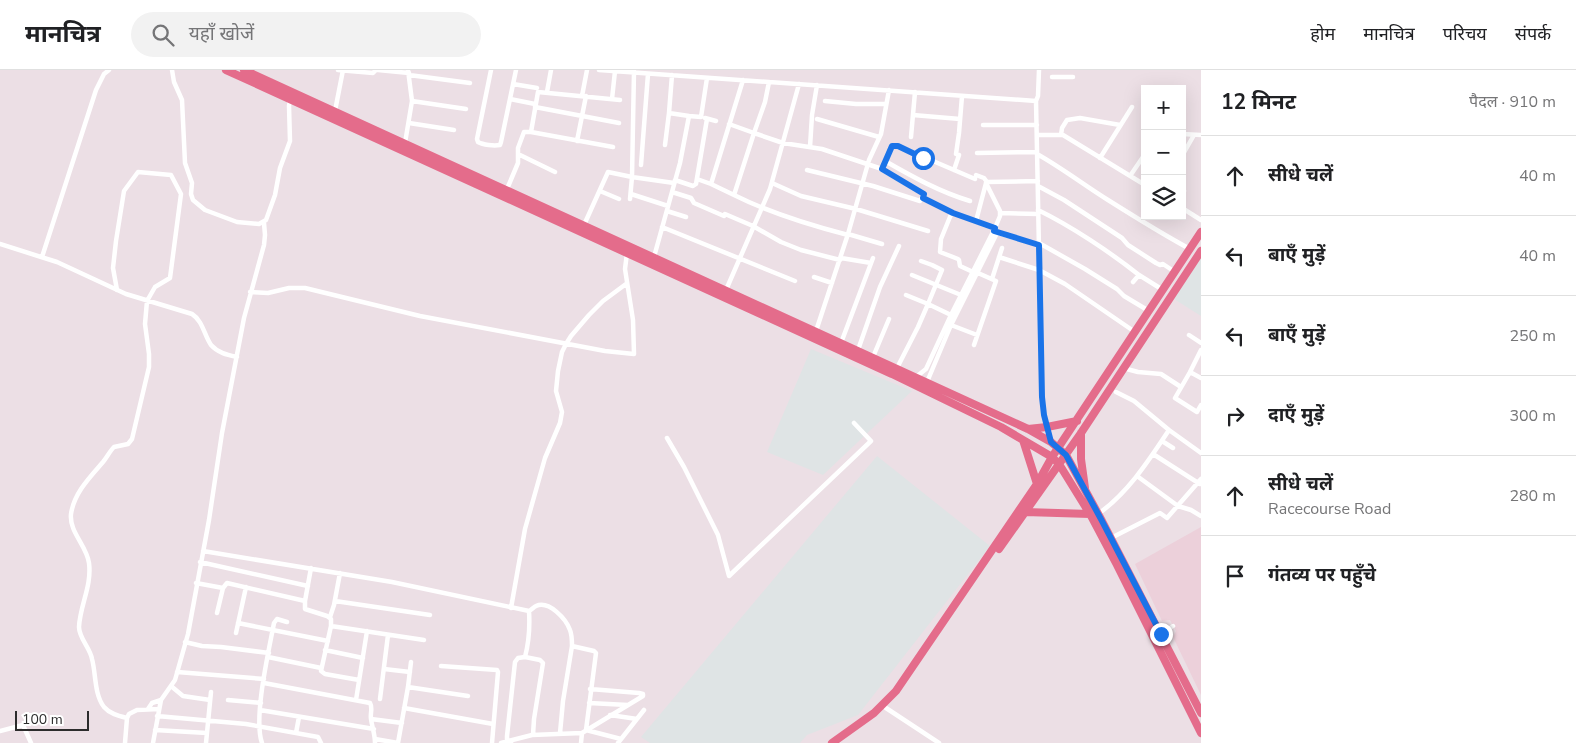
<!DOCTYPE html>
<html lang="hi">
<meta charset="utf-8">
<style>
:root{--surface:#fff;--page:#f2f2f2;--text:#202124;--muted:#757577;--line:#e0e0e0}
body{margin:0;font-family:"Nunito Sans","Noto Sans Devanagari",sans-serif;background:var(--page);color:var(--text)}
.controls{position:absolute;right:15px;top:15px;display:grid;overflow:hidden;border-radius:0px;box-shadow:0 5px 20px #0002}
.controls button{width:45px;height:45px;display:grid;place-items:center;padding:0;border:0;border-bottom:1px solid var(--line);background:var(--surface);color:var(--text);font:25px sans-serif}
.scale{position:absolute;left:15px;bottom:12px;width:74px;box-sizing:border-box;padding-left:5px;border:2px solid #2c2c2c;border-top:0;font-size:14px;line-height:18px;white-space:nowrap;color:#2c2c2c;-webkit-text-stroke:4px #fff;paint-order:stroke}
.stop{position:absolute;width:15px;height:15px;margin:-11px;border:4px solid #1a73e8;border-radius:50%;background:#fff}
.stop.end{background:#1a73e8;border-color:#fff;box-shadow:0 1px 5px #0008}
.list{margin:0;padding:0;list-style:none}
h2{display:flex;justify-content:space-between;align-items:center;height:65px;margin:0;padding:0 20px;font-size:21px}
h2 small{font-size:16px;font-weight:400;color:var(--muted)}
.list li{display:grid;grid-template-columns:32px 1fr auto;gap:15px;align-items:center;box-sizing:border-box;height:80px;padding:0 20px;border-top:1px solid var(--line)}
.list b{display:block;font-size:19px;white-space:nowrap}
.list p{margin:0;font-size:16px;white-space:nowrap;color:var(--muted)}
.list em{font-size:16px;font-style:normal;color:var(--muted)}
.icon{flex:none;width:28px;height:28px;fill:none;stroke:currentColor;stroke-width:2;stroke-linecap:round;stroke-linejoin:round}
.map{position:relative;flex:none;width:1201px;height:673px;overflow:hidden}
header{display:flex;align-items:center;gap:30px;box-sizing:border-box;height:70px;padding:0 25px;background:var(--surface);border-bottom:1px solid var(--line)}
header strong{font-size:24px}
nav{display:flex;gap:28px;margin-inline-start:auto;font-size:18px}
.search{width:350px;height:45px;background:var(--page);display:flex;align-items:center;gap:12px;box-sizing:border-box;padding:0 18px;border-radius:28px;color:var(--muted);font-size:19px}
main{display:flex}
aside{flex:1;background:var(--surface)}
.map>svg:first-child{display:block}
</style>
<header>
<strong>मानचित्र</strong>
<div class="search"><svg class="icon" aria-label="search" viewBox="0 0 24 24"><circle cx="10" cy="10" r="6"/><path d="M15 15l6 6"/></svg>यहाँ खोजें</div>
<nav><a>होम</a><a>मानचित्र</a><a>परिचय</a><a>संपर्क</a></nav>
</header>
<main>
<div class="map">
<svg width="1201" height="673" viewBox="0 0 1201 673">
<rect width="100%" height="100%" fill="#ecdfe5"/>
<path fill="#dfe4e5" d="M 1201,188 L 1201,246 L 1174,229 Z
M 811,279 L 912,321 L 823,405 L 767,382 Z
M 877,386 L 990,476 L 858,645 L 807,665 L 800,673 L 650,673 L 641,667 Z"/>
<path fill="#ecd0da" d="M 1201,457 L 1201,625 L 1173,567 L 1176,561 L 1170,550 L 1162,551 L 1135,494 Z"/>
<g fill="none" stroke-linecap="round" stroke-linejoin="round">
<path stroke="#fff" stroke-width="4.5" d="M 172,0 L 174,12 L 182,30 L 185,93 L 192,113 L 191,124 L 193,130 L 205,140 L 237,152 L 259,154 L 266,150 L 275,125 L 280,98 L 290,71 L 289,36 L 290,29
M 338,0 L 373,3 L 376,0
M 378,0 L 409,3
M 491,0 L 477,69 L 478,72 C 483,75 494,76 500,75 L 501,72 L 516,0
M 599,0 L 1036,31
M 1039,0 L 1038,26 L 1036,31 L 1042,327 L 1044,345 L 1051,372
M 409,5 L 470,13
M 672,5 L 669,43 L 689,46
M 1052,7 L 1073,7
M 769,12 L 765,32 L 754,63 L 783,73 L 822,79 L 879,98 L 924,124 L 920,131 L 873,116 L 807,100
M 513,14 L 537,18
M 547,22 L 551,0
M 582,26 L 587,0
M 510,29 L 535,34
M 612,29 L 615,1
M 412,31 L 466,39
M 825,31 L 856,34 L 886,34
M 535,37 L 619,53
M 335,41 L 343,0
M 913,45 L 960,49
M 705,48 L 716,51
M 817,49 L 879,67
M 409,53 L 454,60
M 729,54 L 754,63 L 734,125 C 770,143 809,155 848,165
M 983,55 L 1037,55
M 531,62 L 538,22 L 620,30
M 1182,64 L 1201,65
M 1037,65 L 1063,65 L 1145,115
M 1061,65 L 1062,58 L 1067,50 L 1080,48 L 1120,55
M 911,67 L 915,22
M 577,71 L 586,26
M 405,73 L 412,31 L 408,0
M 665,75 L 669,43
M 810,77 L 812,45 L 817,15
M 977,83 L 1037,82
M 518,84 L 555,102
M 956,84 L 959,63 L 962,26
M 1037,84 C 1062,98 1084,115 1108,130 C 1135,147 1162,164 1190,179
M 1182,86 L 1194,65
M 1100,88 L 1132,37
M 885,91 C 913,107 940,122 970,131
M 641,95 L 648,4
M 882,99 L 892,76 L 898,76 L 975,109
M 954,100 L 959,85
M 976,105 L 984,108 L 987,112
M 1130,106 L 1145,84
M 697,109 L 711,114 L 743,10
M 675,110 L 693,116 L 696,114 L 707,49
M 772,113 L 801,126 L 856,139 L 928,161
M 986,113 L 987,112 L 1038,111
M 711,114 L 734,125
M 1038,116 L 1064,130 L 1122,168 L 1128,175 L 1156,193 L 1160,195 L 1163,194 L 1175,202
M 507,119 L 518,93 L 518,78 L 524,62 L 531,62 L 613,77
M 600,121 L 619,129
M 672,122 L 691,128 L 694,133 L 724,146
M 631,124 L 668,136
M 1182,124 L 1184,121
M 923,128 L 953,143 L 995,158 L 951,245
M 630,129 L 632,107 L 674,113
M 1182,138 L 1201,150
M 1038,140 C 1071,156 1110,182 1139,205
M 667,141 L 686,147
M 952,142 L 941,169 L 940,182 L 958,189 L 959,190 L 960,196 L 973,202
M 1000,143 L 1038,144
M 725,144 L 753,156 L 781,172 L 801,180 L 840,190 L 841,188 L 871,193
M 976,151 L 986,113 L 1000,141 L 1000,146 L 995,158
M 584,155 L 608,102 L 632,107 L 634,1
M 662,157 L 795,211
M 995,162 L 1039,175
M 848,164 L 882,174
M 1039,173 L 1085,199 L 1117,219 L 1124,226 L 1149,241
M 0,174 L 57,192 L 126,224 L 192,244 C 203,251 204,265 211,275 C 218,283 228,285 237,287
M 42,187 L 96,20 L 104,4 L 109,0
M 654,187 L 680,93 L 689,46 L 701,47 L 707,8
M 999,187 L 1039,200 L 1065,214 L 1135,262
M 912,205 L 961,225
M 814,207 L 832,213
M 992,209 L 1002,178
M 1133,212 L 1139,205 L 1163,220
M 117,220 L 113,198 L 116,171 L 124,121 L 138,102 L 171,105 L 181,124 L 170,208 L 155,217 L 147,231 L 145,254 L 149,284 L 149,297 L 132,369 L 128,374 L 114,377 C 110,381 107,387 103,392 C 90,407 74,423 71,444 C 69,462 87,476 89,493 C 92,516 80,535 79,557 C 79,568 90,578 92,589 C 96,603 94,624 104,637 C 110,644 119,646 127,648
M 726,220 L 770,119 L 799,14
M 250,222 L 268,223 L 289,218 L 305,218 L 420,246 L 605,281 L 634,284 L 633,250 L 625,199 L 627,183
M 906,225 L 928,234 L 942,200 L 932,195 L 921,191
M 951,255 L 977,265
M 816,261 L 848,164 L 869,90 L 881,64 L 889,20
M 1189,265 L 1201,273
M 841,273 L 873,188
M 974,275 L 996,211 L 978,203
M 858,280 L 880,217 L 899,176
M 1201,280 L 1190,302 L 1201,308
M 873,287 L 889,249
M 897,298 L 918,257 L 928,234 L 951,245 L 926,299 L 916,307
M 1123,298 L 1138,302 L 1161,304 L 1181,317
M 1190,302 L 1175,328 L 1197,342 L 1201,335
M 927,312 L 951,255 L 997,163
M 1116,322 L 1134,331 L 1169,360
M 667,368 L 684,397 L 718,465 L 729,506 L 871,371 L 854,353
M 1162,371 L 1173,378
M 1153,384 L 1200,414
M 1137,406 L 1178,436 L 1191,440 L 1201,446
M 1098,444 C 1128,423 1149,390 1169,360 L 1201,383
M 1111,468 L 1160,443 L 1167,448 L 1201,409
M 203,481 L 392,512 L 529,541
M 200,492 L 308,516
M 196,513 L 223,518
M 305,531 L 311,498
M 335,531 L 430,545
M 511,538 L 525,459 L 545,388 L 560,353 L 562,342 L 556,321 L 558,301 L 562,282 L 566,274 L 571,266 L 589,245 L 603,231 L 626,214
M 217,543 L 223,518 L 227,513 L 305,531 L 305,539 L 327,546 L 331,549 L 331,556 L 321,601 L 325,604 L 359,610
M 330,547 L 334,535 L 340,503
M 238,553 L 328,571
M 331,556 L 424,570
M 236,563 L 246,517
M 1161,564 L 1173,556
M 185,572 L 202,576 L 221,577 L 269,583
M 572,576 L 594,581 L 596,583 L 586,660 L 621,669
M 325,580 L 363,588
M 268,587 L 321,598
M 525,587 L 540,590 L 543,593 L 534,649 L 533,665
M 441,596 L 497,600 L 498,602 L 492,673
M 384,599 L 410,602
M 177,602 L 264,609
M 264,613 L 370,633 C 373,638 370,643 371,649 C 372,657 375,664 375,673
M 171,616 L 183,626 L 210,630
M 408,617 L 468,626
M 380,629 L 388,565
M 228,630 L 261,633
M 356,630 L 367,561
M 589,633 L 628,635
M 404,638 L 493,654
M 886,638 L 939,673
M 148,639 L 152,633 L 161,630
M 260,640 L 374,659
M 610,645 L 637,649
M 157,646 L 246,654 L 318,667 L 321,673
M 371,649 L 402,653
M 155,660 L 207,663
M 0,661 L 23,655 L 31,673
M 296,663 L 299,647
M 375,669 L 398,673
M 125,673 L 127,648 L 129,644 L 137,640 L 159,639
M 153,673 L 161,630 L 175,610 L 188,564 L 209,450 L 222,363 L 244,248 L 264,175 L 265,165 L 264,153
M 206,673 L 211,622
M 262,673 C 253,648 269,580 274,553 L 277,549 L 287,552
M 398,673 L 408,617 L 411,592
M 501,673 L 532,665 L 582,663
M 511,673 L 507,671 L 507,666 L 515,592 L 518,588 L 525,587 C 529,572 530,557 529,541 C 530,541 535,536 536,536 C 549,530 566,549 570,560 C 572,565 572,571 572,576 L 563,631 L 560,663
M 581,673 L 582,663 L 643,626 L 643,624 L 639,623 L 590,619
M 618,673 L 644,640"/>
<path stroke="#e46c8b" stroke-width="8" d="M 226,0 L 892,304 L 1001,357 L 1052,387 L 1059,394 L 1090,444 L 1117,495 L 1201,663
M 244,0 L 1028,359 L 1051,372 L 1066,385 L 1102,451 L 1201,643
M 1028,359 L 1047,357 L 1077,351
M 1081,363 L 1081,389 L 1085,418
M 1023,370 L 1037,414
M 1025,442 L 1090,444
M 999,479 L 1081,363 L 1201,181
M 832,673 L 874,643 L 896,621 L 1037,414 L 1052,387 L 1201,162"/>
</g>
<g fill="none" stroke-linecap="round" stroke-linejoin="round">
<path stroke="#1a73e8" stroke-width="6" d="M 923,88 L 898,76 L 892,76 L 882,99 L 924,124 L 923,128 L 953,143 L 995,158 L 994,161 L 1039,175 L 1042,327 L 1044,345 L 1051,372 L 1066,385 L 1102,451 L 1161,564"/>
</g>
</svg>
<div class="controls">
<button>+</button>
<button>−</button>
<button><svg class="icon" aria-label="layers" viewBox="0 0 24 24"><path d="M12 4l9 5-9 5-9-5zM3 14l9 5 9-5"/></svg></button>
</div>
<div class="scale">100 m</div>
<div class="stop" style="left:923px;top:88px"></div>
<div class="stop end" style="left:1161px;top:564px"></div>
</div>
<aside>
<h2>12 मिनट<small>पैदल · 910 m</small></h2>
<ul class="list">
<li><svg class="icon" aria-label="ahead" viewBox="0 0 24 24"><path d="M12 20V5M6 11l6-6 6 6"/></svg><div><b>सीधे चलें</b></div><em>40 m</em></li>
<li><svg class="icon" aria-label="left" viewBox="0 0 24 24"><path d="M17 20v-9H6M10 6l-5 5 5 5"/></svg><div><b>बाएँ मुड़ें</b></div><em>40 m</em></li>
<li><svg class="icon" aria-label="left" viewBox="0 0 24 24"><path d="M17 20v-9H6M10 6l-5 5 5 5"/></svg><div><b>बाएँ मुड़ें</b></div><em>250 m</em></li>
<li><svg class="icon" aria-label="right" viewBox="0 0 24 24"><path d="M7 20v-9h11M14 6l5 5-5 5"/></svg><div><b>दाएँ मुड़ें</b></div><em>300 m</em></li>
<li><svg class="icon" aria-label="ahead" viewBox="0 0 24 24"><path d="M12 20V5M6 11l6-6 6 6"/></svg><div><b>सीधे चलें</b><p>Racecourse Road</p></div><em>280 m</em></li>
<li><svg class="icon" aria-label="arrive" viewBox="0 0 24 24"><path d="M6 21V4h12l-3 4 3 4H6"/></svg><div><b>गंतव्य पर पहुँचे</b></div></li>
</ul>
</aside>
</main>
